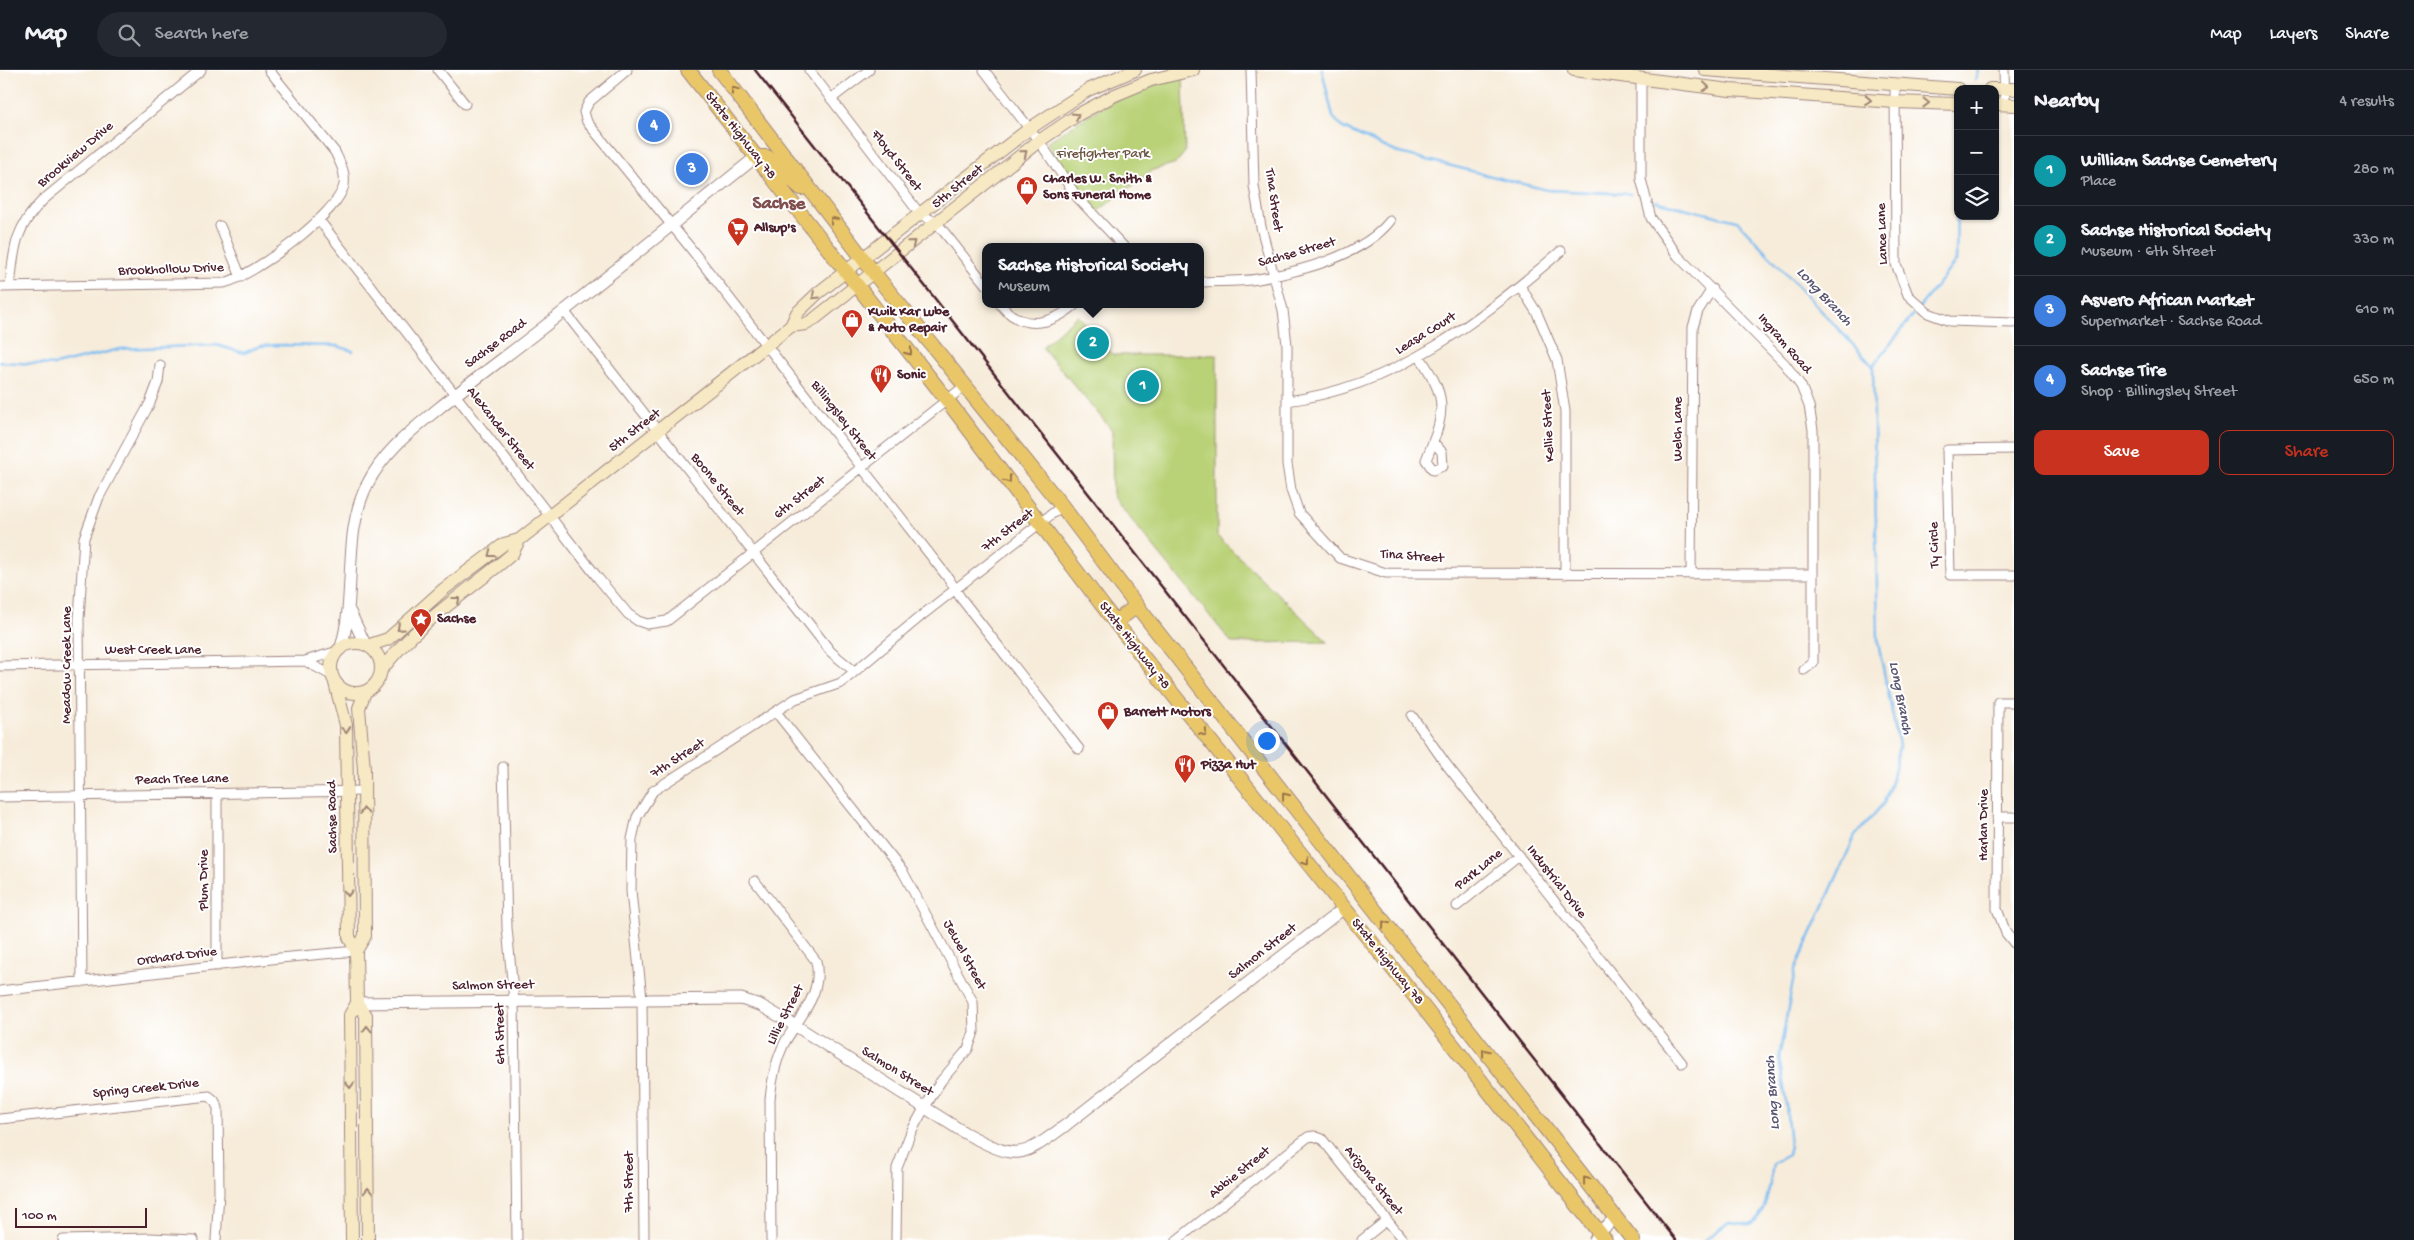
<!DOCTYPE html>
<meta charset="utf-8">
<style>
:root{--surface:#171b24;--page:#242831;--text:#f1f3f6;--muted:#9ea1a6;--line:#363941;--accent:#c8321e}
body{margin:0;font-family:"Gochi Hand",sans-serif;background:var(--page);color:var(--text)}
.controls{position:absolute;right:15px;top:15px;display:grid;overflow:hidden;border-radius:10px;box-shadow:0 1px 4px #0004}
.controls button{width:45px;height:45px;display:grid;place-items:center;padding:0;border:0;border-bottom:1px solid var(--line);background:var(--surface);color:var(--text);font:25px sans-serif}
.scale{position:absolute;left:15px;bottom:12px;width:132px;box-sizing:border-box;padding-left:5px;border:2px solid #4a1f2b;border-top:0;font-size:14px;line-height:18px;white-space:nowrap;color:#4a1f2b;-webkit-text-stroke:4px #fff;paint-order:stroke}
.you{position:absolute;left:1266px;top:670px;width:18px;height:18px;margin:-12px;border:4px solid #fff;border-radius:50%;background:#1a73e8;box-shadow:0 0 0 8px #1a73e833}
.badge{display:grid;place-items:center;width:32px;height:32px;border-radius:50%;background:var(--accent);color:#fff;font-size:16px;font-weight:700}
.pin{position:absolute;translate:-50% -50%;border:2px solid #fff;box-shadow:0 1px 5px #0006}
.popup{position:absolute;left:982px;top:173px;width:222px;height:65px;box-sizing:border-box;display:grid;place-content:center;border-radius:10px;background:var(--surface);filter:drop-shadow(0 1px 4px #0005);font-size:16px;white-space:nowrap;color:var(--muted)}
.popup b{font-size:19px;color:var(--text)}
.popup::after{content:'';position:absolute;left:50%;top:100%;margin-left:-10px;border:10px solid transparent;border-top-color:var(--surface)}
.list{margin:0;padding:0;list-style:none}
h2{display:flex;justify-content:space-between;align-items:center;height:65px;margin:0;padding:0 20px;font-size:21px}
h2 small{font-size:16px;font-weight:400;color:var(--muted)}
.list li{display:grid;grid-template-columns:32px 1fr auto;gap:15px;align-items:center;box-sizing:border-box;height:70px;padding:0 20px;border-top:1px solid var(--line)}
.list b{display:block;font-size:19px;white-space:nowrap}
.list p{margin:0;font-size:16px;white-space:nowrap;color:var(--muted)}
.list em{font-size:16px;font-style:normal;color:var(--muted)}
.actions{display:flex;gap:10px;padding:15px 20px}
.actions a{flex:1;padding:11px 0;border:1px solid var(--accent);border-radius:10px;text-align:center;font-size:18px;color:var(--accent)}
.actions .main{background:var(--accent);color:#fff}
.icon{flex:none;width:28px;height:28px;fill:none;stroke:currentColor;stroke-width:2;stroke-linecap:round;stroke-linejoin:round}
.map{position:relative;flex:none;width:2014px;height:1170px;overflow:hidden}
header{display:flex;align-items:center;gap:30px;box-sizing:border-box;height:70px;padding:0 25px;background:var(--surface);border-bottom:1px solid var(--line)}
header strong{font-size:24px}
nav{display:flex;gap:28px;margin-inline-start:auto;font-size:18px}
.search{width:350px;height:45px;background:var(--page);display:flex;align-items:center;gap:12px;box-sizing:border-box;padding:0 18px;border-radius:28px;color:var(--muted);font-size:19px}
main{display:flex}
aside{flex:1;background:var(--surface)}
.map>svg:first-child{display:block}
</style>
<header>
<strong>Map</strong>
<div class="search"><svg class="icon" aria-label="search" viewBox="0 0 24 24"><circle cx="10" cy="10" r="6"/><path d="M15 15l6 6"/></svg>Search here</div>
<nav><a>Map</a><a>Layers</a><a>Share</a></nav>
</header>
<main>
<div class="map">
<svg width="2014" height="1170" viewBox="0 0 2014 1170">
<rect width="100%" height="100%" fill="#fff"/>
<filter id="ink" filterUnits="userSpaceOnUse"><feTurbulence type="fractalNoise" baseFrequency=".02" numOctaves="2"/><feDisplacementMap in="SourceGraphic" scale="10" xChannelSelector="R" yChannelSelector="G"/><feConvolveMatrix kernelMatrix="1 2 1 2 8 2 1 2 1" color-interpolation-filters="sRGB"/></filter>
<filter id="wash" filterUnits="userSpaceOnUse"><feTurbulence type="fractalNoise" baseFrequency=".0096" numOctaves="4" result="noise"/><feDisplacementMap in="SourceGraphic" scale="20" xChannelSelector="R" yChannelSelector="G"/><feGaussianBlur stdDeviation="1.12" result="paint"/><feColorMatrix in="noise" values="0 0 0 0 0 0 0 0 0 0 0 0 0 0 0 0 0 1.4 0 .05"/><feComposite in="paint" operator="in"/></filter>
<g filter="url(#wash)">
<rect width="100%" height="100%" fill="#f7ecda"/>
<path fill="#b9d277" stroke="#827851" d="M 1183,7 L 1185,82 L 1176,93 L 1153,100 L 1098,141 L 1080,126 L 1047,72 L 1106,34 L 1146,17 Z
M 1078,245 L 1113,285 L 1217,285 L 1217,466 L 1328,572 L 1232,573 L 1113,427 L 1112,360 L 1042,277 Z"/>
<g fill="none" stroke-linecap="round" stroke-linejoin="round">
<path stroke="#7bbcf0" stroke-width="2.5" d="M 1322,0 L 1333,47 L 1343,58 L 1396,82 L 1547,120 L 1630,124
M 1975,11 L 1978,0
M 1655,131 L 1737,151 L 1873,296 L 1878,573 L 1899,676 L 1894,703 L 1884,733 L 1855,766 L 1795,900 L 1779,988 L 1785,1025 L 1790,1076 L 1788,1085 L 1773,1093 C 1771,1108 1767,1149 1749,1154 C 1744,1155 1735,1152 1729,1152 L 1705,1170
M 0,292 L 55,295 L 120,279 L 216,275 L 244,283 L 260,276 L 276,275 L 337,276 L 353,281
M 1873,296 L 1956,191 L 1958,79"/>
</g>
</g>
<g filter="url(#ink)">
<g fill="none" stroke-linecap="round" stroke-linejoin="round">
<g stroke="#a08682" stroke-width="11">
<path id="minor" d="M 438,0 L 465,34
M 627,0 L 589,32 L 584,42 L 587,52 L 688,175 L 949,509 L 960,527 L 1079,679
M 809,0 L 920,144 L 937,153 L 986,215
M 984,0 L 1039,71 L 1077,127 L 1124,177
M 1251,0 L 1254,116 L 1261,157 L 1283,240 L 1287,275 L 1287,394 L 1291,420 L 1299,443 L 1340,488 L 1386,503 L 1813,504
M 2004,0 L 2005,35
M 1641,10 L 1641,109 L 1651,148 L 1678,186 L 1785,294 L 1801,316 L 1809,336 L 1813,360 L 1813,593 L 1804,600
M 1895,15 L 1896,194 L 1908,225 L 1928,243 L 1950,251 L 2014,253
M 831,29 L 869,0
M 319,150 L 598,508 L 628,544 L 638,551 L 647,554 L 667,551 L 966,315
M 220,156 L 241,207
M 1200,212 C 1219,211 1240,212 1258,209 C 1302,201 1362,186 1390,151
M 1520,216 L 1537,243 L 1557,290 L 1565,341 L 1565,504
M 0,217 L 224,213 C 253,206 338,144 344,115 C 346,102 340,93 335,82 L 269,0
M 10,217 C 14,179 14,159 43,130 L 201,0
M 1000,234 C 1023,262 1051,255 1076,234
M 564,241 L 831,582 L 854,601
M 1420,287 C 1441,319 1448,335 1433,372
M 1287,331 C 1395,317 1481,250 1561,181
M 1433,372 L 1442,382 L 1443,396 L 1433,400 L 1426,390 Z
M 2014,379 L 1947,380 L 1950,505 L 2014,505
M 1691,504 L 1693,257 L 1698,241 L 1712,219
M 305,591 L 331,605
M 0,596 L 305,591 L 338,581
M 2014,632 L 1998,632 L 1997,839 L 2006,863 L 2014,873
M 776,642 L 903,802 L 973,932 L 974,962 L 968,979 L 941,1011 L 925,1037 L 911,1062 L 897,1098 L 896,1170
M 1412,646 L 1446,694 L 1682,993
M 503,697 L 507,858 L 514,931 L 517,1170
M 217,724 L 217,896
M 0,727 L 364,721
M 1997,747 L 2014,747
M 755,811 L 816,891 C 823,924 800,946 785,972 C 776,989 772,1010 770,1029 L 771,1170
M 1457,836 L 1519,786
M 82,912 L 79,549 L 84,468 L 99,427 L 150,333 L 158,312 L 160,295
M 0,921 L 280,888 L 356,881
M 0,1049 L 209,1026 L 214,1030 L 218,1038 L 219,1123 L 216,1170
M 63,1170 L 150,1168 L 194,1170
M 644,1170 L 642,929 L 631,821 L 632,769 L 637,747 L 653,721 L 795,629 L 841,613 L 921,546 L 1062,436
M 1177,1170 L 1308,1067 L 1314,1066 L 1322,1069 L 1403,1170
M 1362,1170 L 1387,1150"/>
</g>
<g stroke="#a08682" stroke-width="13">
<path id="tertiary" d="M 350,542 L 365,574
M 341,577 C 357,525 342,465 367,415 C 383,382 411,361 439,338 C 480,305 523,274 564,241 C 629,190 692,138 756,87
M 357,933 L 741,929 L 760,935 L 796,956 L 965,1063 C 1017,1090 1019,1090 1066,1055 L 1344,838
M 1595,1170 L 1599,1162 L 1616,1148"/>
</g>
<g stroke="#a08682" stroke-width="14">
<path id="secondary" d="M 1574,0 L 1730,20 L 1894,32 L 1958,34
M 1705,0 L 1958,19
M 1990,19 L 2014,19
M 1995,34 L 2014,35
M 791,256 L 806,254 L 813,250 L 1039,71 L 1079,44 L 1115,25 L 1151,10 L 1193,0
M331 598a25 25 0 1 1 50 0a25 25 0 1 1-50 0Z
M 370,575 L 388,569 L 444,519 L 504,474 L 519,470 L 791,256 L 797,243 L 818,223 L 1029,59 L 1088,20 L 1135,0
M 383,598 C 417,553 469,521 512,484 L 519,470
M 335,613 L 346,655 L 349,867 L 356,881 L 357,933 L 350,945 L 352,1170
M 356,881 L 365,866 L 364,699 L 359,638 L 365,622
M 357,933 L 366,945 L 368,1170"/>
</g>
<g stroke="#a08682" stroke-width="16">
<path id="primary" d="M 688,0 L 947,330 L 1115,552 L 1413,924 L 1605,1170
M 719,0 L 874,203 L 1062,436 L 1137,536 L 1633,1170
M 756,87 L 767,87 L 801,118
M 1115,552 L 1137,536"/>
</g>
<use href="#minor" stroke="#fff" stroke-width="9"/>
<use href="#tertiary" stroke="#fff" stroke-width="11"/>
<use href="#secondary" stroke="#f6e9c3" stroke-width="12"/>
<use href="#primary" stroke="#e9c769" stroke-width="14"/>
<path stroke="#4a1f2b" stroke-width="2.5" d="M 755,0 L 1676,1170"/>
</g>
<defs><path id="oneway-chevron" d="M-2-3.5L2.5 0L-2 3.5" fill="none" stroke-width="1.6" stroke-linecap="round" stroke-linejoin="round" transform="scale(1.25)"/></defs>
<g stroke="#a08477">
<use href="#oneway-chevron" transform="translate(1706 17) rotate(6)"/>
<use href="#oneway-chevron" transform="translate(1868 30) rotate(5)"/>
<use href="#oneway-chevron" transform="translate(1926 33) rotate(1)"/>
<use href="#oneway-chevron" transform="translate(1076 46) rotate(-32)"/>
<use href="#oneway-chevron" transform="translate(1024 83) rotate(-39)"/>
<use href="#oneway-chevron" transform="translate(912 173) rotate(-39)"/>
<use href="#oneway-chevron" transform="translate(815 226) rotate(137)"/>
<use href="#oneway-chevron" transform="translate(491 484) rotate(142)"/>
<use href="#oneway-chevron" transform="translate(457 530) rotate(-38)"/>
<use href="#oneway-chevron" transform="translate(400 558) rotate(138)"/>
<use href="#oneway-chevron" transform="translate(346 660) rotate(85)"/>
<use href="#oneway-chevron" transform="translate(364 741) rotate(-91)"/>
<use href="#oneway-chevron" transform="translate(348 823) rotate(89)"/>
<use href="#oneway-chevron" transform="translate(367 959) rotate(-91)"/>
<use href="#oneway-chevron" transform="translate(350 1015) rotate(89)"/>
<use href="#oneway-chevron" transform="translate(368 1121) rotate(-90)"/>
</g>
<g stroke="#9a734a">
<use href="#oneway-chevron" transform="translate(734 20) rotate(-127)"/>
<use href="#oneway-chevron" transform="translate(833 150) rotate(-128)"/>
<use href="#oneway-chevron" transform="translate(909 282) rotate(52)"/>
<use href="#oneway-chevron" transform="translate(1008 410) rotate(53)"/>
<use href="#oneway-chevron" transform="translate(1204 663) rotate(51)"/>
<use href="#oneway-chevron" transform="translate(1285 726) rotate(-128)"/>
<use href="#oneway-chevron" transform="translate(1306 791) rotate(51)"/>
<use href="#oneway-chevron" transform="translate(1385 854) rotate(-128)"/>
<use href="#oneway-chevron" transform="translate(1485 982) rotate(-128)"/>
<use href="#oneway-chevron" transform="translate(1586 1110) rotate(-128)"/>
</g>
</g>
<defs>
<g id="shop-pin" transform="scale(1.125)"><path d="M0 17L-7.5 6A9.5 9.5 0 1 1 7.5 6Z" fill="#c8321e" stroke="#fff"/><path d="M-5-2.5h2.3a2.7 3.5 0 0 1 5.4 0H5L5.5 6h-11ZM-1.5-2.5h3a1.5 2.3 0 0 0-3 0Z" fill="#fff"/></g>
<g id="supermarket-pin" transform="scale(1.125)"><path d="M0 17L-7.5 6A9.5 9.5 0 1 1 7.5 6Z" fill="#c8321e" stroke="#fff"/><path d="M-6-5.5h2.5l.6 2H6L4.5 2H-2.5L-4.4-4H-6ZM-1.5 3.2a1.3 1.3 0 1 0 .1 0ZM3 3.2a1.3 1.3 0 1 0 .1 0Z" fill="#fff"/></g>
<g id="restaurant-pin" transform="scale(1.125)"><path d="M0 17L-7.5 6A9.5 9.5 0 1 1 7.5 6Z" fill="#c8321e" stroke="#fff"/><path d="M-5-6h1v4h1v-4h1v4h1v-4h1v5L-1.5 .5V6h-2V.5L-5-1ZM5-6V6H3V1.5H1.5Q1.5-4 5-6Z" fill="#fff"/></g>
<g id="sight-pin" transform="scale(1.125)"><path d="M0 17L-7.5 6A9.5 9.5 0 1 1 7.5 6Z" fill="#c8321e" stroke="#fff"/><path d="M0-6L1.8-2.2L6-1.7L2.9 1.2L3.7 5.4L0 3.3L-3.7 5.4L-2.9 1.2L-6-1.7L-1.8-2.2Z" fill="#fff"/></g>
</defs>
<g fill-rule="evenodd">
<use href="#shop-pin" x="1027" y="117"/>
<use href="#supermarket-pin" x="738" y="158"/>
<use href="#shop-pin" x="852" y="250"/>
<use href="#restaurant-pin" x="881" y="305"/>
<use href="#sight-pin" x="421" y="549"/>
<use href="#shop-pin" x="1108" y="642"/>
<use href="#restaurant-pin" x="1185" y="695"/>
</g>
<g text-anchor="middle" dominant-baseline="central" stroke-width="4" stroke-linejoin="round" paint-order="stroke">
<g font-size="14" fill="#4a1f2b" stroke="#fff">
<text transform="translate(740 66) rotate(52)">State Highway 78</text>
<text transform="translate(76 85) rotate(-40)">Brookview Drive</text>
<text transform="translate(896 91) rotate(52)">Floyd Street</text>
<text transform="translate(958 117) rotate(-39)">5th Street</text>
<text transform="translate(1273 130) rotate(82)">Tina Street</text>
<text transform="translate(1883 164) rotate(-92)">Lance Lane</text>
<text transform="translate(1297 183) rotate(-16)">Sachse Street</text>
<text transform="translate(171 200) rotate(-2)">Brookhollow Drive</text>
<text transform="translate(1426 264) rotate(-32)">Leasa Court</text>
<text transform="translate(496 274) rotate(-37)">Sachse Road</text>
<text transform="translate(1784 274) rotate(49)">Ingram Road</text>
<text transform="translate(843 351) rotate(52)">Billingsley Street</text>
<text transform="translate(1549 356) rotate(-93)">Kellie Street</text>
<text transform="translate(500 359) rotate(52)">Alexander Street</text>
<text transform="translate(1678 359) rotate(-90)">Welch Lane</text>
<text transform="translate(635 361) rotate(-38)">5th Street</text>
<text transform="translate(717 415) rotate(51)">Boone Street</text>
<text transform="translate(800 428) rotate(-38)">6th Street</text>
<text transform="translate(1008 461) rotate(-38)">7th Street</text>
<text transform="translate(1935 475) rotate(-91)">Ty Circle</text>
<text transform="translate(1412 487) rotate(4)">Tina Street</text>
<text transform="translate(1134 576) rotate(52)">State Highway 78</text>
<text x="153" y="580">West Creek Lane</text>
<text transform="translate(67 595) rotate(-90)">Meadow Creek Lane</text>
<text transform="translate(678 689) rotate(-33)">7th Street</text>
<text transform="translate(182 710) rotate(-1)">Peach Tree Lane</text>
<text transform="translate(333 747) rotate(-91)">Sachse Road</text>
<text transform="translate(1984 755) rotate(-90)">Harlan Drive</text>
<text transform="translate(1479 800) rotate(-39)">Park Lane</text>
<text transform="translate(204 810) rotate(-90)">Plum Drive</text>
<text transform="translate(1556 812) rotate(52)">Industrial Drive</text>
<text transform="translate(1263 882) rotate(-38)">Salmon Street</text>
<text transform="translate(964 885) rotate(62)">Jewel Street</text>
<text transform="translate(177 887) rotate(-7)">Orchard Drive</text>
<text transform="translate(1387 892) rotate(51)">State Highway 78</text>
<text transform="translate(493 916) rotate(-1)">Salmon Street</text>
<text transform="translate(786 945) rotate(-63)">Lillie Street</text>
<text transform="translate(501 964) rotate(-91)">6th Street</text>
<text transform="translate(897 1002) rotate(32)">Salmon Street</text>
<text transform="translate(146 1019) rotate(-6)">Spring Creek Drive</text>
<text transform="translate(1240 1103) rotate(-39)">Abbie Street</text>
<text transform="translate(1373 1111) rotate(51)">Arizona Street</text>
<text transform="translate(629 1112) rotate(-90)">7th Street</text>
</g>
<g font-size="14" fill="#6b5542" stroke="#fff">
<text x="1103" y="84">Firefighter Park</text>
</g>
<g font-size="14" font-weight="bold" fill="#4a1f2b" stroke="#fff" text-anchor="start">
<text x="1043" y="109">Charles W. Smith &amp;<tspan x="1043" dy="16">Sons Funeral Home</tspan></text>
<text x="754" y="158">Allsup's</text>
<text x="868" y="242">Kwik Kar Lube<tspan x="868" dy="16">&amp; Auto Repair</tspan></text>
<text x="897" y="305">Sonic</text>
<text x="437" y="549">Sachse</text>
<text x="1124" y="642">Barrett Motors</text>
<text x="1201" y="695">Pizza Hut</text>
</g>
<g font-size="15" font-style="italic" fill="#5b5670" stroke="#fff">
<text transform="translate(1824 227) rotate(47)">Long Branch</text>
<text transform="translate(1900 628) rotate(79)">Long Branch</text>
<text transform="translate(1773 1023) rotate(-94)">Long Branch</text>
</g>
<g font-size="19" font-weight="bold" fill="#804f4e" stroke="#fff">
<text x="779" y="134">Sachse</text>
</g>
</g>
</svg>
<div class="controls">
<button>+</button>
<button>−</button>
<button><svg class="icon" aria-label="layers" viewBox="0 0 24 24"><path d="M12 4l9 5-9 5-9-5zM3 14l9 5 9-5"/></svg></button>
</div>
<div class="scale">100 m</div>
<div class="you"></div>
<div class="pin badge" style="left:1143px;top:316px;background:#0f9aa8">1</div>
<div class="pin badge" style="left:1093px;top:273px;background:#0f9aa8">2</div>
<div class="popup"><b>Sachse Historical Society</b>Museum</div>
<div class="pin badge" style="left:692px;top:99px;background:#3f7fe0">3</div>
<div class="pin badge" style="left:654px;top:56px;background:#3f7fe0">4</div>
</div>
<aside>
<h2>Nearby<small>4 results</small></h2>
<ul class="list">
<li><span class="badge" style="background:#0f9aa8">1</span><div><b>William Sachse Cemetery</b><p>Place</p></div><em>280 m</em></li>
<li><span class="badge" style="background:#0f9aa8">2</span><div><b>Sachse Historical Society</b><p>Museum · 6th Street</p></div><em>330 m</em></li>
<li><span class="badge" style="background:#3f7fe0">3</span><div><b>Asvero African Market</b><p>Supermarket · Sachse Road</p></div><em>610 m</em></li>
<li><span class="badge" style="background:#3f7fe0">4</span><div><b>Sachse Tire</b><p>Shop · Billingsley Street</p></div><em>650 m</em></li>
</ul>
<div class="actions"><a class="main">Save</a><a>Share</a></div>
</aside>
</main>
